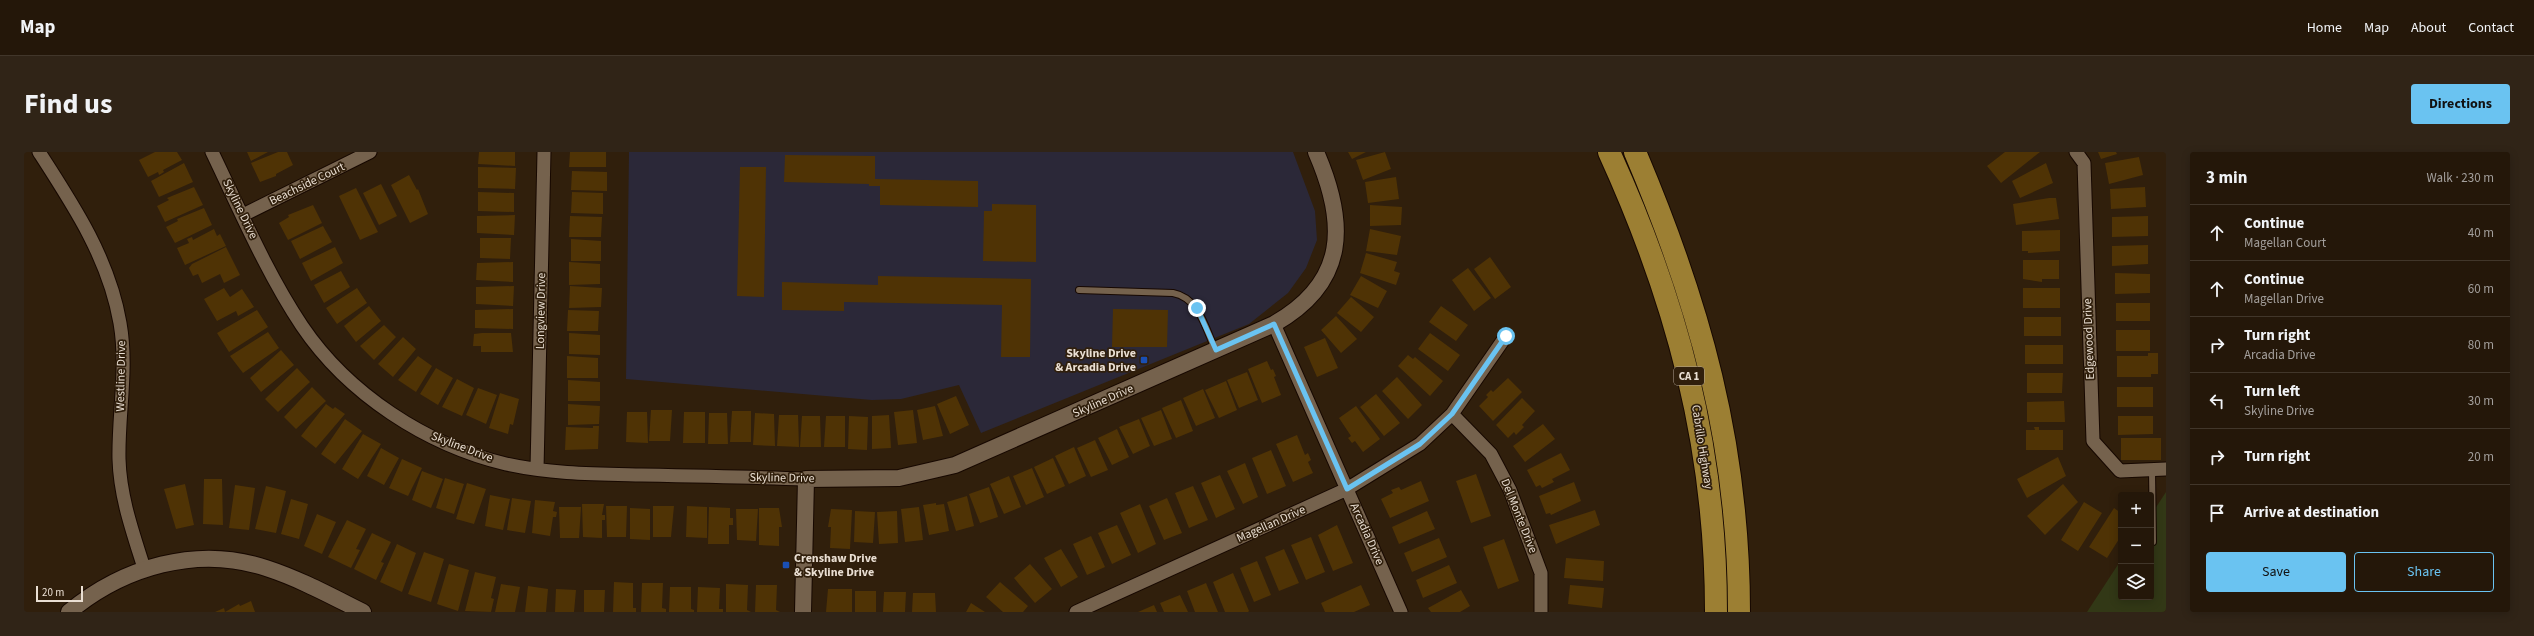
<!DOCTYPE html>
<meta charset="utf-8">
<style>
:root{--surface:#241709;--page:#302417;--text:#f1f3f6;--muted:#a39f9c;--line:#41362a;--accent:#6ac3f1}
body{margin:0;font-family:"Source Sans 3",sans-serif;background:var(--page);color:var(--text)}
.controls{position:absolute;right:12px;bottom:12px;display:grid;overflow:hidden;border-radius:4px;box-shadow:0 2px 10px #0003}
.controls button{width:36px;height:36px;display:grid;place-items:center;padding:0;border:0;border-bottom:1px solid var(--line);background:var(--surface);color:var(--text);font:20px sans-serif}
.scale{position:absolute;left:12px;bottom:10px;width:47px;box-sizing:border-box;padding-left:4px;border:2px solid #eadfd3;border-top:0;font-size:11px;line-height:14px;white-space:nowrap;color:#eadfd3;-webkit-text-stroke:3px #301f0c;paint-order:stroke}
.stop{position:absolute;width:12px;height:12px;margin:-9px;border:3px solid #6ac3f1;border-radius:50%;background:#fff}
.stop.end{background:#6ac3f1;border-color:#fff;box-shadow:0 1px 4px #0008}
.list{margin:0;padding:0;list-style:none}
h2{display:flex;justify-content:space-between;align-items:center;height:52px;margin:0;padding:0 16px;font-size:17px}
h2 small{font-size:13px;font-weight:400;color:var(--muted)}
.list li{display:grid;grid-template-columns:26px 1fr auto;gap:12px;align-items:center;box-sizing:border-box;height:56px;padding:0 16px;border-top:1px solid var(--line)}
.list b{display:block;font-size:15px;white-space:nowrap}
.list p{margin:0;font-size:13px;white-space:nowrap;color:var(--muted)}
.list em{font-size:13px;font-style:normal;color:var(--muted)}
.actions{display:flex;gap:8px;padding:12px 16px}
.actions a{flex:1;padding:9px 0;border:1px solid var(--accent);border-radius:4px;text-align:center;font-size:14px;color:var(--accent)}
.actions .main{background:var(--accent);color:#111}
.icon{flex:none;width:22px;height:22px;fill:none;stroke:currentColor;stroke-width:2;stroke-linecap:round;stroke-linejoin:round}
.map{position:relative;flex:none;width:2142px;height:460px;overflow:hidden;border-radius:4px}
header{display:flex;align-items:center;gap:24px;box-sizing:border-box;height:56px;padding:0 20px;background:var(--surface);border-bottom:1px solid var(--line)}
header strong{font-size:19px}
nav{display:flex;gap:22px;margin-inline-start:auto;font-size:14px}
.intro{display:flex;align-items:center;justify-content:space-between;box-sizing:border-box;height:96px;padding:0 24px}
h1{margin:0;font-size:28px}
.button{padding:10px 18px;border-radius:4px;background:var(--accent);color:#111;font-size:14px;font-weight:700}
main{display:flex;gap:24px;padding:0 24px}
aside{flex:1;background:var(--surface);border-radius:4px;box-shadow:0 2px 10px #0003}
.map>svg:first-child{display:block}
</style>
<header>
<strong>Map</strong>
<nav><a>Home</a><a>Map</a><a>About</a><a>Contact</a></nav>
</header>
<div class="intro"><h1>Find us</h1><a class="button">Directions</a></div>
<main>
<div class="map">
<svg width="2142" height="460" viewBox="0 0 2142 460">
<rect width="100%" height="100%" fill="#301f0c"/>
<path fill="#2b2838" d="M 605,0 L 1269,0 L 1291,59 L 1293,88 L 1282,116 L 1264,141 L 1225,172 L 957,281 L 935,233 L 877,247 L 848,248 L 602,227 Z"/>
<path fill="#323816" d="M 2142,340 L 2142,460 L 2063,460 L 2097,408 L 2097,445 L 2127,445 L 2127,363 Z"/>
<path fill="#4f3305" d="M 131,0 L 153,0 L 158,8 L 139,18 L 140,20 L 135,23 L 134,20 L 124,25 L 115,8 Z
M 223,0 L 244,0 L 227,9 Z
M 254,0 L 263,0 L 269,13 L 252,22 L 252,24 L 236,30 L 227,11 Z
M 455,0 L 491,0 L 491,14 L 454,12 Z
M 546,0 L 582,0 L 582,15 L 545,15 Z
M 1324,0 L 1342,0 L 1328,7 Z
M 1361,0 L 1367,17 L 1339,28 L 1332,8 Z
M 1981,0 L 2016,0 L 1977,31 L 1963,14 Z
M 2074,0 L 2092,0 L 2093,2 L 2077,7 Z
M 761,3 L 851,4 L 851,27 L 954,29 L 954,55 L 856,53 L 856,34 L 845,34 L 845,32 L 760,30 Z
M 2115,5 L 2119,23 L 2085,32 L 2081,11 Z
M 160,11 L 169,30 L 135,45 L 127,29 Z
M 2022,11 L 2029,31 L 1996,46 L 1988,29 Z
M 454,15 L 492,16 L 491,37 L 454,36 Z
M 716,15 L 742,15 L 740,145 L 713,144 Z
M 548,19 L 583,20 L 583,39 L 547,38 Z
M 385,23 L 393,38 L 394,37 L 404,62 L 386,71 L 367,33 Z
M 1372,25 L 1375,47 L 1344,51 L 1341,30 Z
M 357,32 L 373,64 L 355,73 L 339,41 Z
M 170,35 L 179,53 L 141,70 L 133,54 L 145,48 L 143,46 Z
M 2121,35 L 2122,55 L 2087,57 L 2086,37 Z
M 332,36 L 354,80 L 336,88 L 315,44 Z
M 454,40 L 490,41 L 490,60 L 454,59 Z
M 548,40 L 579,41 L 579,62 L 547,61 Z
M 2025,46 L 2032,46 L 2035,67 L 1992,73 L 1989,52 Z
M 968,52 L 1012,53 L 1012,110 L 959,109 L 960,59 L 968,59 Z
M 289,53 L 298,71 L 264,88 L 255,71 L 265,65 L 264,63 Z
M 1346,53 L 1378,55 L 1377,73 L 1346,74 Z
M 180,56 L 188,73 L 151,91 L 142,75 L 154,69 L 153,67 Z
M 491,63 L 490,83 L 453,81 L 453,64 Z
M 546,64 L 578,65 L 577,85 L 545,85 Z
M 2124,64 L 2124,84 L 2088,85 L 2088,65 Z
M 299,74 L 308,90 L 276,107 L 267,89 Z
M 190,77 L 193,84 L 196,82 L 202,94 L 161,113 L 153,96 L 165,91 L 163,87 L 168,85 L 169,88 Z
M 1346,77 L 1377,84 L 1373,103 L 1342,99 Z
M 2036,78 L 2036,99 L 2004,101 L 2004,99 L 1998,99 L 1998,79 Z
M 456,86 L 487,86 L 486,107 L 456,106 Z
M 547,87 L 577,89 L 577,109 L 547,109 Z
M 2124,93 L 2124,112 L 2088,114 L 2088,94 Z
M 202,95 L 216,123 L 200,131 L 196,122 L 178,131 L 174,122 L 169,124 L 165,116 L 168,112 Z
M 311,95 L 319,111 L 287,129 L 278,111 Z
M 1342,101 L 1373,110 L 1370,119 L 1376,121 L 1372,133 L 1336,121 Z
M 1466,105 L 1487,135 L 1471,147 L 1450,117 Z
M 1999,108 L 2035,108 L 2035,127 L 2018,127 L 2018,130 L 1999,127 Z
M 489,110 L 489,130 L 452,128 L 453,111 Z
M 545,110 L 576,112 L 576,132 L 545,133 Z
M 1444,116 L 1467,146 L 1450,159 L 1428,128 Z
M 317,119 L 326,135 L 300,151 L 290,133 Z
M 2091,121 L 2126,122 L 2126,141 L 2091,142 Z
M 854,124 L 1007,127 L 1006,205 L 977,205 L 978,153 L 820,150 L 820,159 L 758,158 L 758,130 L 854,133 Z
M 1337,124 L 1363,139 L 1354,156 L 1326,143 Z
M 490,134 L 489,154 L 452,152 L 452,135 Z
M 546,134 L 578,136 L 577,155 L 545,156 Z
M 200,136 L 206,145 L 218,137 L 230,155 L 214,164 L 212,159 L 193,169 L 180,147 Z
M 333,136 L 343,151 L 313,172 L 302,156 Z
M 1999,136 L 2036,136 L 2036,156 L 1999,156 Z
M 1327,145 L 1350,165 L 1337,180 L 1313,161 Z
M 2092,151 L 2126,151 L 2126,169 L 2092,169 Z
M 345,154 L 357,169 L 332,190 L 320,174 Z
M 1417,154 L 1444,173 L 1432,189 L 1405,170 Z
M 489,157 L 489,177 L 451,176 L 451,158 Z
M 1089,157 L 1144,158 L 1143,195 L 1088,195 Z
M 233,158 L 244,175 L 205,200 L 193,181 Z
M 544,158 L 575,159 L 574,179 L 543,179 Z
M 1312,164 L 1333,187 L 1317,201 L 1297,178 Z
M 2000,165 L 2037,165 L 2037,184 L 2000,184 Z
M 360,173 L 372,185 L 350,208 L 336,194 Z
M 2092,178 L 2126,178 L 2126,199 L 2092,199 Z
M 244,180 L 255,196 L 219,221 L 206,204 Z
M 458,181 L 487,181 L 489,200 L 457,200 L 457,194 L 449,194 L 450,182 Z
M 545,181 L 576,183 L 576,203 L 545,202 Z
M 1406,181 L 1436,203 L 1424,219 L 1394,197 Z
M 379,185 L 392,197 L 369,225 L 354,212 Z
M 1301,186 L 1314,216 L 1293,225 L 1280,195 Z
M 2001,193 L 2039,193 L 2039,212 L 2001,212 Z
M 257,198 L 270,213 L 237,240 L 226,226 Z
M 2124,201 L 2134,201 L 2134,222 L 2127,222 L 2127,225 L 2093,225 L 2093,204 L 2124,204 Z
M 1384,203 L 1389,207 L 1391,205 L 1419,229 L 1406,244 L 1374,214 Z
M 394,204 L 408,214 L 392,240 L 374,228 Z
M 543,204 L 574,206 L 574,226 L 543,226 Z
M 1243,209 L 1247,218 L 1249,217 L 1252,224 L 1250,225 L 1257,243 L 1238,251 L 1224,217 Z
M 273,216 L 286,230 L 254,260 L 241,247 Z
M 412,216 L 429,226 L 414,253 L 396,242 Z
M 1223,220 L 1234,248 L 1215,256 L 1203,228 Z
M 2003,221 L 2039,221 L 2038,241 L 2003,241 Z
M 1373,225 L 1398,253 L 1384,267 L 1358,239 Z
M 1484,226 L 1498,240 L 1469,269 L 1455,254 L 1464,245 L 1462,243 L 1467,238 L 1469,240 Z
M 433,227 L 450,236 L 438,264 L 418,255 Z
M 544,228 L 576,230 L 576,249 L 544,249 Z
M 1202,229 L 1213,258 L 1195,266 L 1181,238 Z
M 288,235 L 302,249 L 272,277 L 260,265 Z
M 2093,235 L 2129,235 L 2129,255 L 2093,255 Z
M 454,236 L 473,243 L 462,272 L 442,263 Z
M 1179,237 L 1191,266 L 1172,274 L 1159,246 Z
M 476,241 L 495,247 L 489,273 L 486,272 L 484,282 L 465,276 Z
M 1352,242 L 1376,271 L 1360,284 L 1336,255 Z
M 932,244 L 945,273 L 926,282 L 913,252 Z
M 1498,246 L 1511,259 L 1498,273 L 1500,275 L 1492,283 L 1490,280 L 1484,286 L 1472,273 Z
M 1157,248 L 1169,279 L 1152,286 L 1138,256 Z
M 2040,249 L 2041,270 L 2003,270 L 2003,250 Z
M 302,252 L 309,257 L 311,255 L 321,262 L 292,296 L 277,284 Z
M 544,252 L 576,254 L 575,272 L 544,273 Z
M 911,254 L 919,284 L 899,288 L 893,258 Z
M 1332,254 L 1356,287 L 1339,300 L 1331,289 L 1328,291 L 1324,286 L 1327,284 L 1315,266 Z
M 627,258 L 648,258 L 646,289 L 625,289 Z
M 889,258 L 893,291 L 874,293 L 870,260 Z
M 1137,258 L 1148,287 L 1130,294 L 1117,266 Z
M 708,259 L 727,259 L 727,290 L 706,290 Z
M 603,260 L 623,260 L 624,291 L 602,290 Z
M 660,260 L 681,260 L 681,291 L 659,291 Z
M 685,261 L 703,261 L 704,292 L 684,292 Z
M 731,261 L 750,262 L 751,294 L 729,293 Z
M 755,263 L 774,263 L 775,295 L 753,294 Z
M 865,263 L 867,296 L 848,297 L 848,264 Z
M 778,264 L 796,264 L 797,295 L 776,295 Z
M 802,264 L 821,264 L 821,295 L 800,295 Z
M 825,264 L 844,265 L 843,298 L 824,297 Z
M 2094,264 L 2129,264 L 2129,282 L 2094,283 Z
M 321,267 L 338,279 L 311,312 L 297,302 Z
M 1115,267 L 1126,294 L 1109,302 L 1095,275 Z
M 1519,272 L 1531,287 L 1501,310 L 1489,294 Z
M 569,274 L 575,274 L 574,297 L 541,298 L 542,275 L 569,276 Z
M 2010,275 L 2015,275 L 2015,278 L 2039,278 L 2039,298 L 2002,298 L 2002,278 L 2011,278 Z
M 1093,277 L 1105,305 L 1088,313 L 1074,286 Z
M 339,282 L 357,292 L 334,327 L 318,317 Z
M 1273,283 L 1281,303 L 1284,301 L 1287,308 L 1284,310 L 1289,321 L 1269,330 L 1252,292 Z
M 2097,286 L 2137,286 L 2137,308 L 2097,308 Z
M 1071,288 L 1084,318 L 1067,325 L 1053,296 Z
M 1050,295 L 1062,324 L 1045,332 L 1031,304 Z
M 357,296 L 375,306 L 360,333 L 343,324 Z
M 1247,298 L 1262,334 L 1243,342 L 1228,306 Z
M 1537,301 L 1546,318 L 1528,327 L 1530,330 L 1518,336 L 1516,333 L 1512,335 L 1503,318 Z
M 2034,305 L 2042,324 L 2003,346 L 1993,327 Z
M 1029,306 L 1041,334 L 1023,342 L 1010,315 Z
M 378,307 L 398,316 L 384,344 L 365,336 Z
M 1221,311 L 1234,345 L 1219,352 L 1203,319 Z
M 1008,316 L 1020,345 L 1002,353 L 989,324 Z
M 398,319 L 419,327 L 407,356 L 388,348 Z
M 1452,322 L 1467,364 L 1447,371 L 1432,329 Z
M 1196,323 L 1211,357 L 1192,366 L 1177,331 Z
M 985,324 L 997,355 L 980,362 L 966,332 Z
M 421,326 L 440,332 L 430,362 L 412,356 Z
M 180,327 L 198,327 L 199,373 L 179,372 Z
M 1397,329 L 1405,349 L 1366,366 L 1357,347 L 1369,341 L 1367,338 L 1375,335 L 1377,338 Z
M 1550,330 L 1557,349 L 1527,363 L 1526,361 L 1522,362 L 1515,344 Z
M 443,331 L 462,337 L 450,372 L 432,367 Z
M 161,332 L 170,373 L 152,377 L 140,337 Z
M 2039,332 L 2054,350 L 2021,383 L 2003,364 Z
M 211,333 L 231,336 L 225,378 L 205,376 Z
M 242,334 L 262,339 L 252,381 L 231,377 Z
M 1169,334 L 1184,368 L 1165,376 L 1151,341 Z
M 965,335 L 974,365 L 956,371 L 945,342 Z
M 466,343 L 486,347 L 479,378 L 461,374 Z
M 943,344 L 950,374 L 932,379 L 923,350 Z
M 488,346 L 507,349 L 501,381 L 483,378 Z
M 1143,346 L 1158,381 L 1140,388 L 1125,354 Z
M 267,347 L 284,352 L 275,387 L 257,382 Z
M 511,348 L 531,350 L 529,359 L 533,360 L 532,365 L 529,365 L 526,384 L 508,381 Z
M 2060,350 L 2078,361 L 2054,399 L 2037,388 Z
M 912,351 L 912,353 L 920,352 L 925,379 L 905,383 L 899,353 Z
M 558,352 L 580,352 L 578,363 L 581,363 L 581,368 L 578,368 L 578,386 L 559,385 Z
M 1116,352 L 1132,392 L 1114,401 L 1096,361 Z
M 582,354 L 603,354 L 602,385 L 583,385 Z
M 629,354 L 650,354 L 647,385 L 629,385 Z
M 663,354 L 683,355 L 683,386 L 662,385 Z
M 535,355 L 557,355 L 555,386 L 536,386 Z
M 685,355 L 706,356 L 706,366 L 709,366 L 709,373 L 705,373 L 705,392 L 684,392 Z
M 895,355 L 899,388 L 881,390 L 877,357 Z
M 606,356 L 626,357 L 626,388 L 606,387 Z
M 735,356 L 755,356 L 758,375 L 755,375 L 755,394 L 735,393 Z
M 2090,356 L 2097,361 L 2097,384 L 2083,406 L 2065,395 Z
M 712,357 L 734,357 L 732,389 L 713,388 Z
M 807,357 L 828,358 L 826,397 L 806,396 L 807,375 L 804,375 Z
M 1571,358 L 1576,373 L 1532,392 L 1525,373 Z
M 831,359 L 851,360 L 849,391 L 830,390 Z
M 873,359 L 874,391 L 855,392 L 853,360 Z
M 1403,359 L 1411,377 L 1375,392 L 1368,375 Z
M 293,362 L 312,370 L 298,402 L 280,394 Z
M 323,368 L 342,377 L 332,397 L 336,398 L 327,416 L 304,405 Z
M 1093,373 L 1107,403 L 1088,412 L 1074,381 Z
M 1313,373 L 1329,411 L 1309,419 L 1294,383 Z
M 348,381 L 367,390 L 357,410 L 360,411 L 352,428 L 330,417 Z
M 1067,384 L 1081,415 L 1063,423 L 1049,392 Z
M 1287,385 L 1301,420 L 1282,428 L 1267,393 Z
M 1415,386 L 1423,405 L 1388,420 L 1380,401 Z
M 1480,387 L 1495,429 L 1474,437 L 1459,395 Z
M 373,392 L 392,401 L 378,440 L 356,430 Z
M 1037,397 L 1054,425 L 1037,435 L 1020,406 Z
M 1260,397 L 1275,431 L 1255,439 L 1241,405 Z
M 400,400 L 420,407 L 407,450 L 384,442 Z
M 1542,406 L 1580,409 L 1579,429 L 1540,426 Z
M 1233,409 L 1247,443 L 1230,450 L 1216,416 Z
M 425,412 L 445,418 L 434,459 L 413,452 Z
M 1006,412 L 1028,437 L 1011,451 L 990,426 Z
M 1425,413 L 1433,431 L 1399,446 L 1392,428 Z
M 451,420 L 472,425 L 467,446 L 470,447 L 467,460 L 441,459 Z
M 1209,421 L 1225,459 L 1224,460 L 1201,460 L 1189,430 Z
M 590,430 L 609,431 L 609,456 L 612,456 L 612,460 L 589,460 Z
M 976,430 L 1004,454 L 999,460 L 979,460 L 962,445 Z
M 618,431 L 639,431 L 638,456 L 642,457 L 642,460 L 617,460 Z
M 1182,431 L 1194,460 L 1171,460 L 1163,439 Z
M 477,432 L 496,435 L 491,460 L 471,460 Z
M 702,432 L 724,433 L 723,458 L 727,460 L 702,460 Z
M 732,433 L 753,433 L 752,458 L 756,460 L 731,460 Z
M 1337,433 L 1346,453 L 1330,460 L 1301,460 L 1297,451 Z
M 1546,433 L 1580,436 L 1578,456 L 1544,452 Z
M 504,434 L 524,437 L 522,460 L 501,460 Z
M 646,435 L 667,435 L 667,457 L 670,458 L 670,460 L 645,460 Z
M 674,435 L 696,436 L 695,457 L 699,457 L 699,460 L 673,460 Z
M 532,437 L 552,438 L 550,460 L 531,460 Z
M 804,437 L 828,437 L 828,460 L 802,460 Z
M 560,438 L 581,438 L 580,460 L 560,460 Z
M 1437,438 L 1446,454 L 1436,460 L 1407,460 L 1404,456 Z
M 831,439 L 852,439 L 852,460 L 831,460 Z
M 860,440 L 882,440 L 881,460 L 859,460 Z
M 889,441 L 911,441 L 912,460 L 888,460 Z
M 1156,443 L 1164,460 L 1140,460 L 1136,451 Z
M 227,449 L 231,460 L 191,460 L 200,456 L 201,460 L 215,452 L 216,454 Z
M 947,451 L 961,460 L 942,460 Z
M 1130,453 L 1133,460 L 1114,460 Z"/>
<g fill="none" stroke-linecap="round" stroke-linejoin="round">
<g stroke="#170800" stroke-width="8">
<path id="service" d="M 1055,138 L 1149,141 C 1175,146 1181,175 1191,197
M 2128,318 L 2129,390"/>
</g>
<g stroke="#170800" stroke-width="15">
<path id="minor" d="M 15,0 C 50,54 85,107 96,171 C 104,217 94,262 95,307 C 96,345 109,381 120,416
M 188,0 C 216,58 242,120 278,174 C 324,242 402,293 482,312 C 526,322 572,322 617,323 C 672,324 727,325 782,327
M 2052,0 L 2060,11 L 2069,289 L 2096,319 L 2142,317
M 219,63 L 346,0
M 1250,172 L 1377,460
M 1428,262 L 1467,302 L 1486,338 L 1517,421 L 1517,460
M 513,317 L 520,0
M 1052,460 L 1323,337 L 1396,292 L 1428,262 L 1482,184"/>
</g>
<g stroke="#170800" stroke-width="18">
<path id="tertiary" d="M 45,460 C 99,415 173,393 242,416 C 276,427 307,444 339,460
M 779,460 L 782,327 L 875,326 L 931,313 L 1250,172 C 1324,130 1323,71 1292,0"/>
</g>
<g stroke="#170800" stroke-width="24">
<path id="motorway" d="M 1585,0 C 1653,149 1692,295 1692,460
M 1611,0 C 1676,153 1715,293 1715,460"/>
</g>
<use href="#service" stroke="#75624d" stroke-width="6"/>
<use href="#minor" stroke="#75624d" stroke-width="13"/>
<use href="#tertiary" stroke="#75624d" stroke-width="16"/>
<use href="#motorway" stroke="#9c7f33" stroke-width="22"/>
</g>
<g fill="none" stroke-linecap="round" stroke-linejoin="round">
<path stroke="#6ac3f1" stroke-width="5" d="M 1173,156 L 1192,198 L 1250,172 L 1323,337 L 1396,292 L 1428,262 L 1482,184"/>
</g>
<g fill="#1a4fb4" stroke="#301f0c" stroke-width="1.5">
<rect x="1116" y="204" width="8" height="8" rx="2"/>
<rect x="758" y="409" width="8" height="8" rx="2"/>
</g>
<g text-anchor="middle" dominant-baseline="central" stroke-width="3.5" stroke-linejoin="round" paint-order="stroke">
<rect fill="#301f0c" stroke="#b2a597" stroke-width="1" x="1650" y="215" width="30" height="18" rx="3"/>
<g font-size="11" font-weight="bold" fill="#eadfd3">
<text x="1665" y="224">CA 1</text>
</g>
<g font-size="12" fill="#eadfd3" stroke="#301f0c">
<text transform="translate(283 32) rotate(-26)">Beachside Court</text>
<text transform="translate(216 57) rotate(64)">Skyline Drive</text>
<text transform="translate(517 159) rotate(-89)">Longview Drive</text>
<text transform="translate(2065 187) rotate(-92)">Edgewood Drive</text>
<text transform="translate(97 224) rotate(-89)">Westline Drive</text>
<text transform="translate(1079 249) rotate(-24)">Skyline Drive</text>
<text transform="translate(438 295) rotate(21)">Skyline Drive</text>
<text transform="translate(1678 295) rotate(81)">Cabrillo Highway</text>
<text transform="translate(758 326) rotate(1)">Skyline Drive</text>
<text transform="translate(1495 364) rotate(68)">Del Monte Drive</text>
<text transform="translate(1247 372) rotate(-24)">Magellan Drive</text>
<text transform="translate(1343 382) rotate(66)">Arcadia Drive</text>
</g>
<g font-size="12" font-weight="bold" fill="#eadfd3" stroke="#301f0c" text-anchor="end">
<text x="1112" y="201">Skyline Drive<tspan x="1112" dy="14">&amp; Arcadia Drive</tspan></text>
<text x="770" y="406" text-anchor="start">Crenshaw Drive<tspan x="770" dy="14">&amp; Skyline Drive</tspan></text>
</g>
</g>
</svg>
<div class="controls">
<button>+</button>
<button>−</button>
<button><svg class="icon" aria-label="layers" viewBox="0 0 24 24"><path d="M12 4l9 5-9 5-9-5zM3 14l9 5 9-5"/></svg></button>
</div>
<div class="scale">20 m</div>
<div class="stop" style="left:1482px;top:184px"></div>
<div class="stop end" style="left:1173px;top:156px"></div>
</div>
<aside>
<h2>3 min<small>Walk · 230 m</small></h2>
<ul class="list">
<li><svg class="icon" aria-label="ahead" viewBox="0 0 24 24"><path d="M12 20V5M6 11l6-6 6 6"/></svg><div><b>Continue</b><p>Magellan Court</p></div><em>40 m</em></li>
<li><svg class="icon" aria-label="ahead" viewBox="0 0 24 24"><path d="M12 20V5M6 11l6-6 6 6"/></svg><div><b>Continue</b><p>Magellan Drive</p></div><em>60 m</em></li>
<li><svg class="icon" aria-label="right" viewBox="0 0 24 24"><path d="M7 20v-9h11M14 6l5 5-5 5"/></svg><div><b>Turn right</b><p>Arcadia Drive</p></div><em>80 m</em></li>
<li><svg class="icon" aria-label="left" viewBox="0 0 24 24"><path d="M17 20v-9H6M10 6l-5 5 5 5"/></svg><div><b>Turn left</b><p>Skyline Drive</p></div><em>30 m</em></li>
<li><svg class="icon" aria-label="right" viewBox="0 0 24 24"><path d="M7 20v-9h11M14 6l5 5-5 5"/></svg><div><b>Turn right</b></div><em>20 m</em></li>
<li><svg class="icon" aria-label="arrive" viewBox="0 0 24 24"><path d="M6 21V4h12l-3 4 3 4H6"/></svg><div><b>Arrive at destination</b></div></li>
</ul>
<div class="actions"><a class="main">Save</a><a>Share</a></div>
</aside>
</main>
